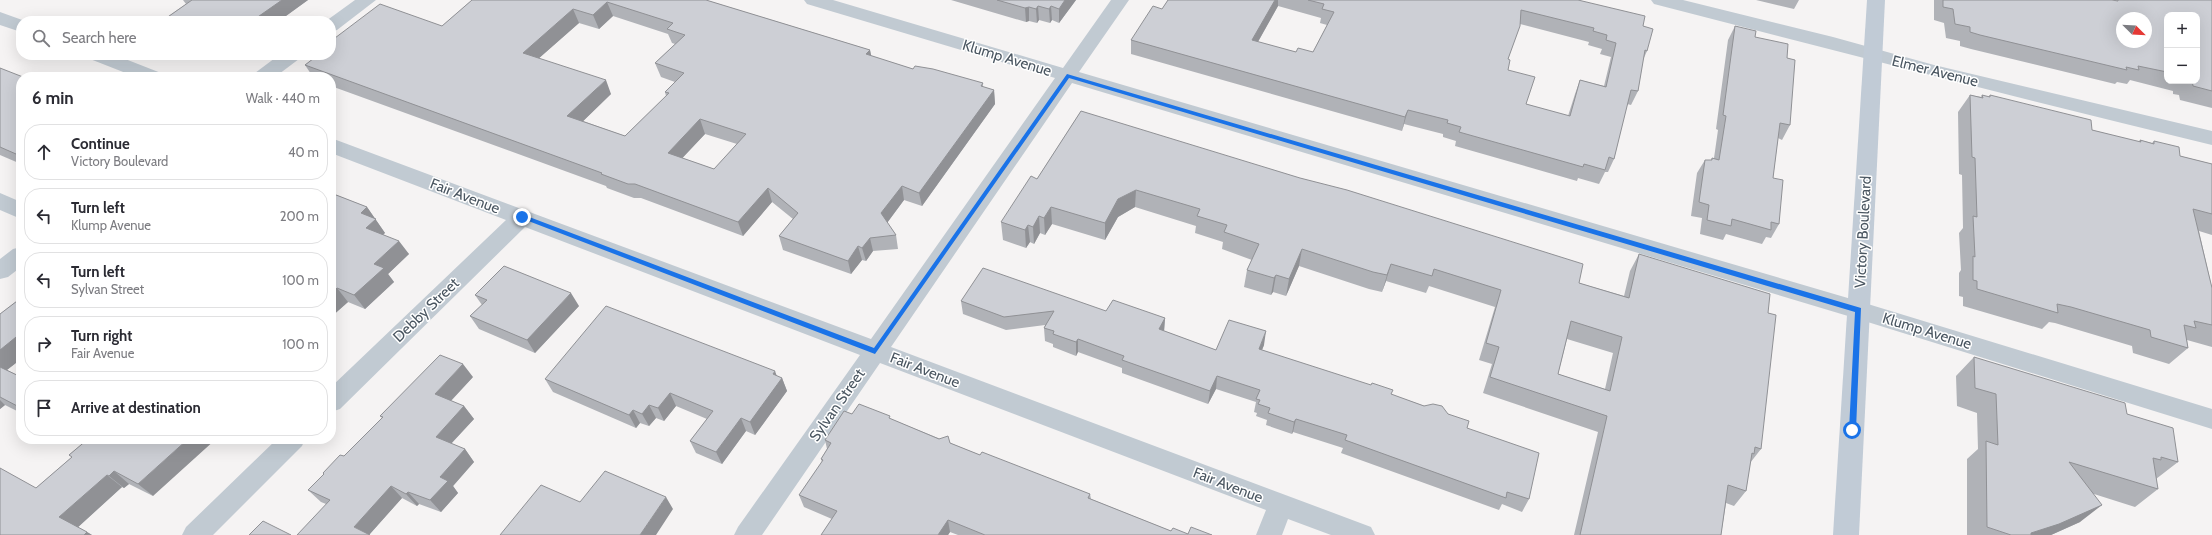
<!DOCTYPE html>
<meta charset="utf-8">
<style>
:root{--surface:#fff;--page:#f2f2f3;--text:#2b2b33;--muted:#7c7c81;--line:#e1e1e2}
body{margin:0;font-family:Cabin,sans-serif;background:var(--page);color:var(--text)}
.controls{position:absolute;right:12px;top:12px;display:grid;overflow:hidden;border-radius:8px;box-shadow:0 4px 16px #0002}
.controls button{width:36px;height:36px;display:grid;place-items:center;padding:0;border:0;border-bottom:1px solid var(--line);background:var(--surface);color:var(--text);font:20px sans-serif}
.compass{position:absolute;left:2116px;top:12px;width:36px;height:36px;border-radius:50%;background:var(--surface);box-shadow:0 4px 16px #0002;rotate:114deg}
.stop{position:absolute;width:12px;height:12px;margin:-9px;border:3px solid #1a73e8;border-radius:50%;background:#fff}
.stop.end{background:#1a73e8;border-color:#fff;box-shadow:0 1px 4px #0008}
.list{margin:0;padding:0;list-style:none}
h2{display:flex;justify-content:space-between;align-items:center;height:52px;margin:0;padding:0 16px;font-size:17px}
h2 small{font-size:13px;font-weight:400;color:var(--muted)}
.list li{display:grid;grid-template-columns:26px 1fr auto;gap:12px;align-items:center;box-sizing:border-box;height:56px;margin:0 8px 8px;padding:0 8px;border:1px solid var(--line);border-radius:16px}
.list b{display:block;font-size:15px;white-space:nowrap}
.list p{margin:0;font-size:13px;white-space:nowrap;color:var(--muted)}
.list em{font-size:13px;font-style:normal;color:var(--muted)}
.icon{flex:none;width:22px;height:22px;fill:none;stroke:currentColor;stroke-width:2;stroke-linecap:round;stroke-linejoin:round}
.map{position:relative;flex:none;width:2212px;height:535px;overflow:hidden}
.search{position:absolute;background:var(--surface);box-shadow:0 4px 16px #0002;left:16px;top:16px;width:320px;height:44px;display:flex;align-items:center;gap:10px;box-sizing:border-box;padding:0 14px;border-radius:16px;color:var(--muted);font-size:15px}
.panel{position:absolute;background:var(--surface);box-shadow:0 4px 16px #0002;left:16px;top:72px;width:320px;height:372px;border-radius:16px}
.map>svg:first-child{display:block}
</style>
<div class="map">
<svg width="2212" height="535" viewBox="0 0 2212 535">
<rect width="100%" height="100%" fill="#f5f3f3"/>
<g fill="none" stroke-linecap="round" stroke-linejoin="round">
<path fill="#c1cad2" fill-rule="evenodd" d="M 355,0 L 376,0 L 337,30 L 331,32 L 331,21 L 326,21 Z
M 804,0 L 833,0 L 1063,68 L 1111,0 L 1129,0 L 1079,72 L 1858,301 L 2212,409 L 2212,429 L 1858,319 L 1072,83 L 891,347 L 1371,527 L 1375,535 L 1331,535 L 1288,519 L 1282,535 L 1256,535 L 1266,510 L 880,363 L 762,535 L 734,535 L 738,527 L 860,355 L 525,227 L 340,409 L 331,412 L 331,387 L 506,220 L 331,153 L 331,138 L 871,339 L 1055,78 L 807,4 Z
M 1651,0 L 1683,0 L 1833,37 L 1934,65 L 2212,131 L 2212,145 C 2025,100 1840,52 1654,4 Z
M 0,12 L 25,21 L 21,21 L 21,32 L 0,25 Z
M 88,55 L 115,55 L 161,73 L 164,77 L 136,77 L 90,59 Z
M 279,55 L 301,55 L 299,59 L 275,77 L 252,77 L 255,73 Z
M 0,193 L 21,202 L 21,219 L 0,210 Z
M 21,247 L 21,267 L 8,277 L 0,279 L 0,259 L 13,249 Z
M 277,439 L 305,439 L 302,446 L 213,535 L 182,535 L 186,527 Z"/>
<path fill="#c1cbd6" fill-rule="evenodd" d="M 1867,0 L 1885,0 L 1859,535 L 1833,535 Z"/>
</g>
<path fill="#b0b2b7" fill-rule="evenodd" d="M 183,0 L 308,0 L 279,21 L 162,21 L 186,4 Z
M 472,0 L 706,0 L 870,50 L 871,56 L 913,69 L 983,83 L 983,87 L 994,90 L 995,104 L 922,206 L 904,200 L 887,223 L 896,235 L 898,249 L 873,251 L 866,261 L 862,260 L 851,274 L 783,250 L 779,236 L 793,219 L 772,202 L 743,236 L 641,198 L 634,198 L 607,188 L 606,186 L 331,86 L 331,77 L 313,77 L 305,65 L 316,57 L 315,55 L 331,55 L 442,26 ZM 613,16 L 668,34 L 672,43 L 675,44 L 655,63 L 661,77 L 675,82 L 665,92 L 666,96 L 625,136 L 583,121 L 611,94 L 539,58 L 579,23 L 599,29 ZM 705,134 L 737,144 L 714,169 L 682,158 Z
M 951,0 L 1076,0 L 1059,23 L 1052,20 L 1050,23 L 1039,20 L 1037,23 L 1029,21 L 1026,22 Z
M 1168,0 L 1578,0 L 1643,26 L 1647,51 L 1643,60 L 1638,91 L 1631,105 L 1627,104 L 1614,159 L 1608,172 L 1605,172 L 1599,184 L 1578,178 L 1577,181 L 1455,146 L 1456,141 L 1443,137 L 1443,134 L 1404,124 L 1402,131 L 1131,54 L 1131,40 L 1162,9 ZM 1278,6 L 1321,18 L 1320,23 L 1327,25 L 1313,52 L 1296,52 L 1258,42 ZM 1520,24 L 1589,42 L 1588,45 L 1602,49 L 1600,54 L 1611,57 L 1604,86 L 1580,80 L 1575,94 L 1568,116 L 1526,104 L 1508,70 L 1508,59 Z
M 1756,0 L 1799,0 L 1794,9 Z
M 1934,0 L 2212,0 L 2212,108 L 2180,100 L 2179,95 L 2173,94 L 2173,91 L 2130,80 L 2127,84 L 2117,82 L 2115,84 L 1971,49 L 1960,46 L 1960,41 L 1946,38 L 1944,23 L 1934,20 ZM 2167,15 L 2197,81 L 2167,81 Z
M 1735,26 L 1755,37 L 1787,58 L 1790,125 L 1782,140 L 1778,138 L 1773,178 L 1779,224 L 1771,238 L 1766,237 L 1762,244 L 1726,234 L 1723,240 L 1700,234 L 1702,218 L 1691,216 L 1697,173 L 1705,160 L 1711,160 L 1712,158 L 1714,158 L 1718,130 L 1716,129 L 1728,40 Z
M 0,68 L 21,77 L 21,164 L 0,155 Z
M 1970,95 L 1981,97 L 1982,95 L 1988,97 L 1990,95 L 2092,130 L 2139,142 L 2140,140 L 2152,143 L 2154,141 L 2180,156 L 2212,164 L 2212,235 L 2199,231 L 2212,288 L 2212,347 L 2187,340 L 2188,348 L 2169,364 L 2133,353 L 2132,346 L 2055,323 L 2049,322 L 2042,329 L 1963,306 L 1963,297 L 1959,296 L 1959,273 L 1961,270 L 1959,233 L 1963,228 L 1962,175 L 1959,174 L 1958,112 Z
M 1081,111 L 1579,283 L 1624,296 L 1630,271 L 1639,254 L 1768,313 L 1761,449 L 1750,463 L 1746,491 L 1734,506 L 1726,503 L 1721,535 L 1574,535 L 1598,432 L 1483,393 L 1492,364 L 1479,360 L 1495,307 L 1429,286 L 1426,293 L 1386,281 L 1382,292 L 1369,289 L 1299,266 L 1286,296 L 1273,292 L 1271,295 L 1244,287 L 1247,270 L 1252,260 L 1222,249 L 1223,242 L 1195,233 L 1196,226 L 1135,207 L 1118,217 L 1105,240 L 1052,224 L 1045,235 L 1040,233 L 1034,244 L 1030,242 L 1026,248 L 1003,240 L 1001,222 L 1037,179 ZM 1567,339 L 1613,353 L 1605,389 L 1558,374 Z
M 331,193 L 367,207 L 385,233 L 383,234 L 409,254 L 388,274 L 394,282 L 365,309 L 348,302 L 331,317 Z
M 475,295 L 579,306 L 535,353 L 479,329 L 470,316 L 482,305 Z
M 21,298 L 21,359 L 7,370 L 21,377 L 21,413 L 5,405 L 0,409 L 0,314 Z
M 961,301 L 1106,311 L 1165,318 L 1164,331 L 1216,350 L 1264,345 L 1262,350 L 1448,414 L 1467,428 L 1529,499 L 1522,512 L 1502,504 L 1499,510 L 1341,453 L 1343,448 L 1293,432 L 1292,434 L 1266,425 L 1267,420 L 1256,416 L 1257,413 L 1254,412 L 1256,402 L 1216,389 L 1208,404 L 1122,373 L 1122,368 L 1078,352 L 1076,356 L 1053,347 L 1053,344 L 1045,341 L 1044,328 L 1045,325 L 1006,330 L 963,314 Z
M 1974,357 L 2127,414 L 2178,462 L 2156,479 L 2158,489 L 2135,507 L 2094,494 L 2080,522 L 2051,535 L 1967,535 L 1967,459 L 1978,449 L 1977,413 L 1957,406 L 1956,376 Z
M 777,376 L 782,378 L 787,391 L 755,435 L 746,431 L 722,464 L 696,453 L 690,441 L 707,419 L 676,406 L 664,421 L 656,418 L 649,426 L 640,423 L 636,428 L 553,392 L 545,379 Z
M 473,377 L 451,401 L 464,406 L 474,419 L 451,444 L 465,449 L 474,462 L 453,486 L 458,493 L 441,512 L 419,504 L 417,506 L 402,498 L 369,535 L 326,504 L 321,502 L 308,490 L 324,474 L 323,473 L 344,456 L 382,418 L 380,416 Z
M 852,414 L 891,419 L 980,455 L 1090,494 L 1091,499 L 1171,531 L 1188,534 L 1212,535 L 958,535 L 950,532 L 948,535 L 821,535 L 832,519 L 804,507 L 799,495 L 822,462 L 821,459 L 827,449 L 825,440 Z
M 88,439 L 153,496 L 129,484 L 124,488 L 122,487 L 78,527 L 87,532 L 92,535 L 0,535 L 36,488 L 72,457 L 69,455 Z"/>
<path fill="#909195" d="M 282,0 L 308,0 L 279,21 L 252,21 Z
M 1065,0 L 1076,0 L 1059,23 L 1059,9 Z
M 1275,0 L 1278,0 L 1278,6 L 1251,54 L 1252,40 Z
M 607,2 L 613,16 L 599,29 L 593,15 Z
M 1038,6 L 1039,20 L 1037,23 L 1036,9 Z
M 1051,6 L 1052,20 L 1050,23 L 1049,9 Z
M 1029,7 L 1029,21 L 1026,22 L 1025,8 Z
M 573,9 L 579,23 L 529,67 L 523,53 Z
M 870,50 L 873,64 L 866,54 Z
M 606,80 L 611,94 L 574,130 L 567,116 Z
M 994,90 L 995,104 L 922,206 L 919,193 Z
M 1408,110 L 1402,131 L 1405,117 Z
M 700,119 L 705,134 L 674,167 L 668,153 Z
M 21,150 L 21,159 L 16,154 Z
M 902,186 L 904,200 L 884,227 L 881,213 Z
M 768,188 L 772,202 L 743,236 L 738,222 Z
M 1136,190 L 1135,207 L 1118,217 L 1105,240 L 1105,223 L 1118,199 Z
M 367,207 L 385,233 L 376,241 L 366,228 L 361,213 Z
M 1051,207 L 1052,224 L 1045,235 L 1044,218 Z
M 1039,216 L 1040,233 L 1034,244 L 1033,227 Z
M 1028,225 L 1030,242 L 1026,248 L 1025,230 Z
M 870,238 L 873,251 L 866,261 L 862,248 Z
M 399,241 L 409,254 L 388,274 L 394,282 L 365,309 L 354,295 L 374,264 Z
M 858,246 L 862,260 L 851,274 L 848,261 Z
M 1302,249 L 1299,266 L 1286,296 L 1289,279 Z
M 1391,264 L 1386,281 L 1382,292 L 1387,275 Z
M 1276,275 L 1273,292 L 1271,295 L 1274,278 Z
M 337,288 L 348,302 L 331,317 L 331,294 Z
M 571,293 L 579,306 L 535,353 L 527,340 Z
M 1165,318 L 1164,332 L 1159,329 Z
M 1266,331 L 1264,345 L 1257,362 L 1259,349 Z
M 21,333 L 21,359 L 3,373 L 0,371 L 0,350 Z
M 1078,339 L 1078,352 L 1076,356 L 1076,342 Z
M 463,364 L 473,377 L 445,407 L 435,394 Z
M 775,371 L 779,382 L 782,378 L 787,391 L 755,435 L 750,422 L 773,374 Z
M 1217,376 L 1216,389 L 1208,404 L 1210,391 Z
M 670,393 L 676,406 L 664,421 L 658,408 Z
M 0,400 L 5,405 L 0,409 Z
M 649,405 L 656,418 L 649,426 L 642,414 Z
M 464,406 L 474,419 L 446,449 L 436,437 Z
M 633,410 L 640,423 L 636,428 L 629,415 Z
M 741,418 L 746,431 L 722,464 L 716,452 Z
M 1296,419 L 1293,432 L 1292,434 L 1294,422 Z
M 188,439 L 216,439 L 153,496 L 138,484 Z
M 465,449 L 474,462 L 453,486 L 458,493 L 441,512 L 430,500 L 440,477 Z
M 114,471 L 129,484 L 124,488 L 109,476 Z
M 107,475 L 122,487 L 76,529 L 59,517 Z
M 391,486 L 402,498 L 369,535 L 354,527 Z
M 408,492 L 419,504 L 417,506 L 406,494 Z
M 666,497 L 673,509 L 656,535 L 640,535 Z
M 2102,505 L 2080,522 L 2051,535 L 2028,535 L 2031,533 Z
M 948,520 L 950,532 L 948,535 L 938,535 Z
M 87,532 L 92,535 L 84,535 Z"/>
<path fill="#cdcfd5" stroke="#909195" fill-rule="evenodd" d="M 192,0 L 282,0 L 252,21 L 162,21 Z
M 472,0 L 706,0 L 870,50 L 866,54 L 913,69 L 915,66 L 933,69 L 983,83 L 981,86 L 994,90 L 919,193 L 902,186 L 881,213 L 896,235 L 870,238 L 862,248 L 858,246 L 848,261 L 779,236 L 798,213 L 768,188 L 738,222 L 635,184 L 628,184 L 601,174 L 602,173 L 305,65 L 318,55 L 331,55 L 331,41 L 380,4 L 442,26 ZM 607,2 L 673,23 L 667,29 L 685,35 L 655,63 L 684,73 L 665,92 L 669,93 L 625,136 L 567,116 L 606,80 L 523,53 L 573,9 L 593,15 ZM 700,119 L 746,134 L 714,169 L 668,153 Z
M 997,0 L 1065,0 L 1059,9 L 1051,6 L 1049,9 L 1038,6 L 1036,9 L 1029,7 L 1025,8 Z
M 1168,0 L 1275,0 L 1252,40 L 1296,52 L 1298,48 L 1313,52 L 1334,12 L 1322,9 L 1324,4 L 1308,0 L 1578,0 L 1645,16 L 1643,26 L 1653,29 L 1647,51 L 1645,50 L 1638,91 L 1631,90 L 1614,159 L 1609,157 L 1605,170 L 1584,164 L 1583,167 L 1459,132 L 1461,127 L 1447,123 L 1448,120 L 1408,110 L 1405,117 L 1131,40 L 1153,6 L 1162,9 ZM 1521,10 L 1594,28 L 1593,31 L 1607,35 L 1606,40 L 1616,43 L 1606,87 L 1580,80 L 1570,116 L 1526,104 L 1535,77 L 1508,70 L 1510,60 L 1508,59 L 1520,26 Z
M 1943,0 L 2112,0 L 2118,1 L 2118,0 L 2212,0 L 2212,91 L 2193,86 L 2192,81 L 2190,81 L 2197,81 L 2197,15 L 2167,15 L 2167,72 L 2138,66 L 2139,70 L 2126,67 L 2127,70 L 1980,35 L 1970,32 L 1970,27 L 1955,24 L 1953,9 L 1943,7 ZM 2122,18 L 2146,18 L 2146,42 L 2122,42 Z
M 1735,26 L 1756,31 L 1755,37 L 1788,44 L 1787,58 L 1795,60 L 1790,125 L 1780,123 L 1773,178 L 1783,180 L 1779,224 L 1771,222 L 1771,230 L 1732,219 L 1731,226 L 1707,220 L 1709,205 L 1699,202 L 1705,160 L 1712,160 L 1712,158 L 1719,160 L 1726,116 L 1723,115 Z
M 0,68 L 23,77 L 21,77 L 21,150 L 16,154 L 0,147 Z
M 1970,95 L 1983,98 L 1982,95 L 1990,97 L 1990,95 L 2091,120 L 2092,130 L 2141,142 L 2140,140 L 2154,144 L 2154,141 L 2179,147 L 2180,156 L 2212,164 L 2212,214 L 2193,209 L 2212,288 L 2212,325 L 2194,321 L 2196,328 L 2184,325 L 2188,348 L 2151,337 L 2150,330 L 2071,307 L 2057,304 L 2058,313 L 1977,289 L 1977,281 L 1973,280 L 1973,256 L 1975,257 L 1973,216 L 1977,217 L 1975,158 L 1972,157 Z
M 1081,111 L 1300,178 L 1347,190 L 1583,264 L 1579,283 L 1629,298 L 1639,254 L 1770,294 L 1768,313 L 1776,315 L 1761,449 L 1755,447 L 1754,454 L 1752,453 L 1746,491 L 1728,485 L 1721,535 L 1580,535 L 1607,416 L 1490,377 L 1499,347 L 1486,343 L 1501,290 L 1434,269 L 1432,276 L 1391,264 L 1387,275 L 1373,272 L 1302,249 L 1289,279 L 1276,275 L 1274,278 L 1247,270 L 1259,244 L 1224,232 L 1227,225 L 1197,216 L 1200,209 L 1136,190 L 1118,199 L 1105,223 L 1051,207 L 1044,218 L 1039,216 L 1033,227 L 1028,225 L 1025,230 L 1001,222 L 1031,176 L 1037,179 ZM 1571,321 L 1622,337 L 1610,391 L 1558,374 Z
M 331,193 L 367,207 L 361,213 L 376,219 L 366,228 L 399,241 L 374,264 L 384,268 L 354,295 L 337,288 L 331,294 Z
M 504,266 L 571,293 L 527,340 L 470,316 L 487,300 L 475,295 Z
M 983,268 L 1106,311 L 1113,300 L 1165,318 L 1159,329 L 1216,350 L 1229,320 L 1266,331 L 1259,349 L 1371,385 L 1372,383 L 1393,390 L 1391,394 L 1424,406 L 1433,404 L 1442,406 L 1448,414 L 1469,421 L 1467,428 L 1539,453 L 1529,499 L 1507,492 L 1506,498 L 1345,440 L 1347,435 L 1296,419 L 1294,422 L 1268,413 L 1270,408 L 1258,404 L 1260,400 L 1256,399 L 1260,390 L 1217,376 L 1210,391 L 1122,360 L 1124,356 L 1078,339 L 1076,342 L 1053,334 L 1054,331 L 1044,328 L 1054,311 L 1004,317 L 961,301 Z
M 21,298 L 21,333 L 0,350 L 0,314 Z
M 606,306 L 775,371 L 773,374 L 782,378 L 750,422 L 741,418 L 716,452 L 690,441 L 713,411 L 670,393 L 658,408 L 649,405 L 642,414 L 633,410 L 629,415 L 545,379 Z
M 440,355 L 463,364 L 435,394 L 464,406 L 436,437 L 465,449 L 440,477 L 448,481 L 430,500 L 408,492 L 406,494 L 391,486 L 354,527 L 370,535 L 297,535 L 330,500 L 308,490 L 324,474 L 323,473 L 340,455 L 344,456 L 383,417 L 380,416 Z
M 1974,357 L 2125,403 L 2127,414 L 2173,428 L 2178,462 L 2161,457 L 2161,460 L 2153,458 L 2158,489 L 2069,462 L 2102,505 L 2059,524 L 2031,533 L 2031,535 L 2011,535 L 1987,527 L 1986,441 L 1998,445 L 1996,394 L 1975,388 Z
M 0,367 L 21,377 L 21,408 L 0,397 Z
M 859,404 L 890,416 L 889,418 L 939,439 L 948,436 L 950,443 L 980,455 L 982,452 L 1090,494 L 1088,498 L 1171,531 L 1173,528 L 1188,534 L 1191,527 L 1212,535 L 985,535 L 948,520 L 938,535 L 821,535 L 837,511 L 799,495 L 823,460 L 821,459 L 831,443 L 825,440 L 844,411 L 852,414 Z
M 88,439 L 188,439 L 138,484 L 114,471 L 109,476 L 107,475 L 59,517 L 87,532 L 84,535 L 0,535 L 0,468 L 36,488 L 72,457 L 69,455 Z
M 605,471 L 666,497 L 640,535 L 500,535 L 541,485 L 580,502 Z
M 263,521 L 291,535 L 249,535 Z"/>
<path fill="#1a73e8" d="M 1067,74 L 1861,308 L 1856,430 L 1852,433 L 1849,430 L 1855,312 L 1069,78 L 875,354 L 518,217 L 524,215 L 874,348 Z"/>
<g text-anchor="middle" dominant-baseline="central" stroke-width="3" stroke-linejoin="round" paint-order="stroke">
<g font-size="15" fill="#4a5661" stroke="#fff">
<text transform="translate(1007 58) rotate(17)">Klump Avenue</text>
<text transform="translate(1935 71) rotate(14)">Elmer Avenue</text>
<text transform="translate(465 196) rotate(21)">Fair Avenue</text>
<text transform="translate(1863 232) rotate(-87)">Victory Boulevard</text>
<text transform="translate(426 310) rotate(-44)">Debby Street</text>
<text transform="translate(1927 331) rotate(17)">Klump Avenue</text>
<text transform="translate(925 370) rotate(21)">Fair Avenue</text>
<text transform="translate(837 405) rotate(-55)">Sylvan Street</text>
<text transform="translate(1228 485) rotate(21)">Fair Avenue</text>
</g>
</g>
</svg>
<div class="controls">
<button>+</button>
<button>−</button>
</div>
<svg class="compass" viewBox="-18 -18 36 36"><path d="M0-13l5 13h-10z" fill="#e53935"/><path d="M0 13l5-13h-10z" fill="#7c7c81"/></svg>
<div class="stop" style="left:1852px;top:430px"></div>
<div class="stop end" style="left:522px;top:217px"></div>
<div class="search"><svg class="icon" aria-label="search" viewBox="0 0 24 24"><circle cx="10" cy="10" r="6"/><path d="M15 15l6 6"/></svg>Search here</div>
<section class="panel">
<h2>6 min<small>Walk · 440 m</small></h2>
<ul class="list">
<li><svg class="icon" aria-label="ahead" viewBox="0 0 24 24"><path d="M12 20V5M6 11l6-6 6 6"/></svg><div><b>Continue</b><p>Victory Boulevard</p></div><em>40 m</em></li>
<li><svg class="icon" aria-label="left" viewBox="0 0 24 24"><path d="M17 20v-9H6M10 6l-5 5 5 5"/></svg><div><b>Turn left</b><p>Klump Avenue</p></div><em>200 m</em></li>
<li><svg class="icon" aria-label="left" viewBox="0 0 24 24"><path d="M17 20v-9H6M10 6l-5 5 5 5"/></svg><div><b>Turn left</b><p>Sylvan Street</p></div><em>100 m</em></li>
<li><svg class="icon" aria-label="right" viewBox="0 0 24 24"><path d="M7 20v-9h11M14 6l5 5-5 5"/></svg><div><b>Turn right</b><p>Fair Avenue</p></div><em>100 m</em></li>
<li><svg class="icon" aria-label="arrive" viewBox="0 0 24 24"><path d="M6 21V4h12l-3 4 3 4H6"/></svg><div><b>Arrive at destination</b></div></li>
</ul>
</section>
</div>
